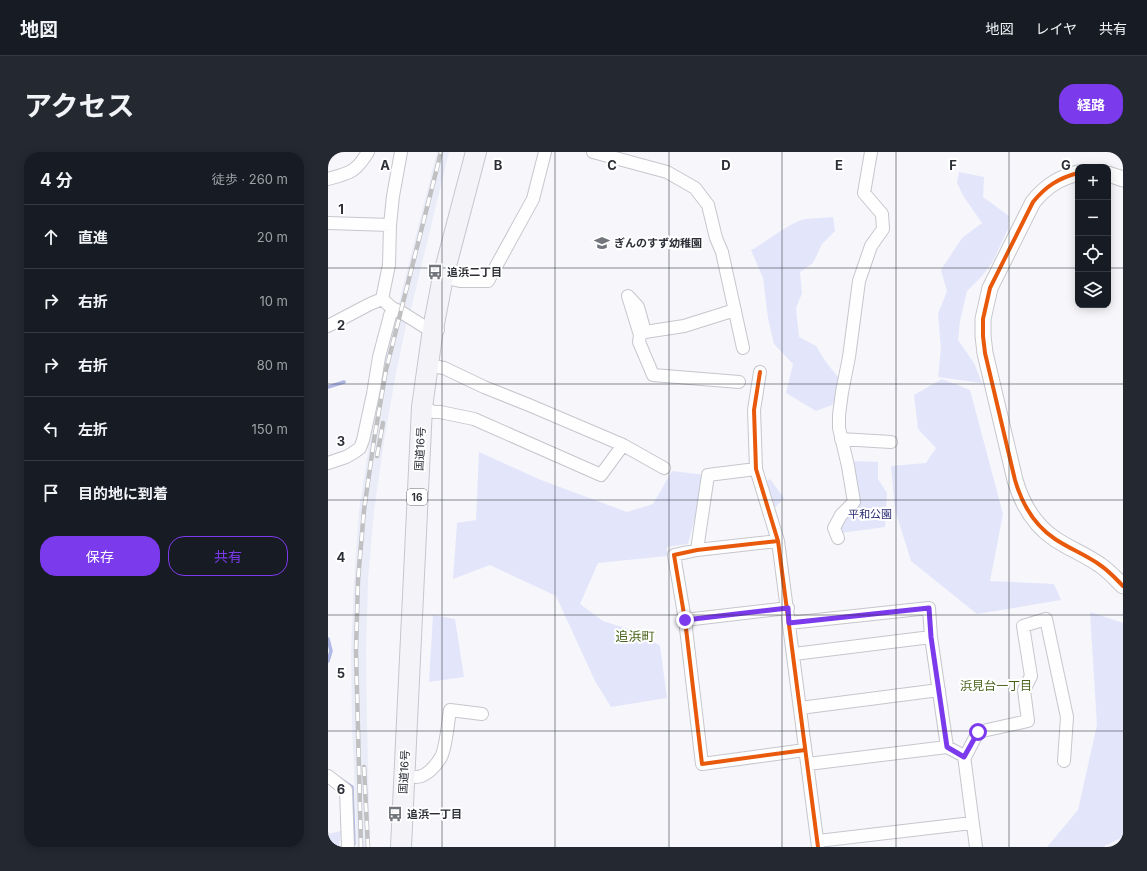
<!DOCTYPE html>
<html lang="ja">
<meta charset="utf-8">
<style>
:root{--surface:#171b24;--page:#242831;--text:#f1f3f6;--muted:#9ea1a6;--line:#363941;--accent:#7c3aed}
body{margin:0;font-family:Inter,"Noto Sans JP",sans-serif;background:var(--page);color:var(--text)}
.controls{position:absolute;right:12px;top:12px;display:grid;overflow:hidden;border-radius:8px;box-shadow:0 2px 10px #0003}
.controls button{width:36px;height:36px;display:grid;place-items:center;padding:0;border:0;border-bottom:1px solid var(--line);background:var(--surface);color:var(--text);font:20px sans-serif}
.stop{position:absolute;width:12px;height:12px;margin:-9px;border:3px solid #7c3aed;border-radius:50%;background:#fff}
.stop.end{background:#7c3aed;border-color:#fff;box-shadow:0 1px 4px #0008}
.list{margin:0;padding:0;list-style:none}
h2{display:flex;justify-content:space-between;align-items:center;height:52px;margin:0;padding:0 16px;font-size:17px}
h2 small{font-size:13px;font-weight:400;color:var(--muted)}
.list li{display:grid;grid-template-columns:26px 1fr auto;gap:12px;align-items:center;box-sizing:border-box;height:64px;padding:0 16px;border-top:1px solid var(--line)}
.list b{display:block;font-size:15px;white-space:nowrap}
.list em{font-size:13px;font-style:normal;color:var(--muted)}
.actions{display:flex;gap:8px;padding:12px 16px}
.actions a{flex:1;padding:9px 0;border:1px solid var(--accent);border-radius:16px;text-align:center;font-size:14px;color:var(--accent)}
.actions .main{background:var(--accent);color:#fff}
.icon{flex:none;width:22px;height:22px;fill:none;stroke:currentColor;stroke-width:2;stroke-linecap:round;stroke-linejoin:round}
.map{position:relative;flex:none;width:795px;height:695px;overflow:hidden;border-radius:16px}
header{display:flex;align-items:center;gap:24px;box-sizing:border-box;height:56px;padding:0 20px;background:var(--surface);border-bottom:1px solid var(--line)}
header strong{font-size:19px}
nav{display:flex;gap:22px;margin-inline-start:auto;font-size:14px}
.intro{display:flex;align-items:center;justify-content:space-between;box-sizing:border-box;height:96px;padding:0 24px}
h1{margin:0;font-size:28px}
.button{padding:10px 18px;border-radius:16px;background:var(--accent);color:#fff;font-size:14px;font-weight:700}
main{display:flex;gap:24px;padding:0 24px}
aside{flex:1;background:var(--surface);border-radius:16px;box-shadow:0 2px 10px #0003}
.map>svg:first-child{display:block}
</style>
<header>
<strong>地図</strong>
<nav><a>地図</a><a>レイヤ</a><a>共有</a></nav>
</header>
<div class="intro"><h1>アクセス</h1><a class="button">経路</a></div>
<main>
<aside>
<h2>4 分<small>徒歩 · 260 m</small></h2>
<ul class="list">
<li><svg class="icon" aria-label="ahead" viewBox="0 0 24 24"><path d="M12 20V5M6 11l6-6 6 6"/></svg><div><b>直進</b></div><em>20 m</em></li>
<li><svg class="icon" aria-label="right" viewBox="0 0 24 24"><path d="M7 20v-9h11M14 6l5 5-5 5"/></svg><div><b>右折</b></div><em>10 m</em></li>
<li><svg class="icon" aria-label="right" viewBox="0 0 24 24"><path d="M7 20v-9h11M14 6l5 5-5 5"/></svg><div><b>右折</b></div><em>80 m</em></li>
<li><svg class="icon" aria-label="left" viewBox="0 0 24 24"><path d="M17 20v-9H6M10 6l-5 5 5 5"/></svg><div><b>左折</b></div><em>150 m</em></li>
<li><svg class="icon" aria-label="arrive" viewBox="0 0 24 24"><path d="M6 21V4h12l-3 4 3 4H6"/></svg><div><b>目的地に到着</b></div></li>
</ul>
<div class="actions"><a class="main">保存</a><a>共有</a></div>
</aside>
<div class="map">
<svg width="795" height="695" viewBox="0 0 795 695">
<rect width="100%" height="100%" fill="#f6f6fb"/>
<path fill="#eaecf8" d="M 109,0 L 121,0 L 82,161 L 70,155 Z
M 68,163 L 79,169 L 68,221 L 56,289 L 46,359 L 40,428 L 38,499 L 39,570 L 42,695 L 29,695 L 24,570 L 23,499 L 26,429 L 31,358 L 42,286 L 54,217 Z"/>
<path fill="#e3e6fb" d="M 631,20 L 656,25 L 655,45 L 681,64 L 680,77 L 664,111 L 654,124 L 639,139 L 632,169 L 630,188 L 646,211 L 654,231 L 610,225 L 613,197 L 610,162 L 619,139 L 613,118 L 634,86 L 654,71 L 636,45 L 629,31 Z
M 505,65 L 507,79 L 494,92 L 485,111 L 472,120 L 474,141 L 468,156 L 471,185 L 488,194 L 498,210 L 510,225 L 510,243 L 504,253 L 488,259 L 458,241 L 465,212 L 446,192 L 440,166 L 435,126 L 423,98 C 439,90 460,71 477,67 C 486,66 496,66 505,65 Z
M 614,227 L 642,238 L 675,362 L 662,429 L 726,432 L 733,448 L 649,462 L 583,409 L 567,358 L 563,314 L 598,311 L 608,296 L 590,277 L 586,243 Z
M 151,300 L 213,328 L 299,360 L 325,352 L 344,319 L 378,323 L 360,392 L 339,395 L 339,404 L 270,411 L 252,452 L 275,469 L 313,481 L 332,494 L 339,546 L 283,555 L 267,529 L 228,444 L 162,413 L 125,427 L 129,371 L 148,368 Z
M 522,309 L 550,310 L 550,327 L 559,341 L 557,375 L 513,381 L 510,377 L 512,369 L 529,353 Z
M 442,327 L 456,346 L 444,359 L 436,331 Z
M 762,460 L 795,471 L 795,685 L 775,695 L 719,695 L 750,658 L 769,573 Z
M 105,463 L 127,467 L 136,525 L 101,530 Z
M 13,679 L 11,695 L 0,695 L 0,682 Z"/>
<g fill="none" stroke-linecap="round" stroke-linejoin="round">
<path stroke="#b1b8e5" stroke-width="3.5" d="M 0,235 L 16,230
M 0,487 L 3,499 L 0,509
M 12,627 L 24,635 L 26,692"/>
<g stroke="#c6c7cd" stroke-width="14">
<path id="minor" d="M 265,0 L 339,20 L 367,36 L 380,53 L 388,86 L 394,100 L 415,196
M 0,27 C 22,21 28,20 40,0
M 0,71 L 62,73
M 115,125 L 132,129 L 160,129 L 205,47 L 217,0
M 54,147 L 61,113 L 62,73 L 65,44 L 73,0
M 407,158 L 356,174 L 317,180 L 310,155 L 300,144 L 312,183 L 311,190 L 325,223 L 411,230
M 0,174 L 42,152 L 54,147 L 64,156 L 73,160 L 97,175 L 110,178
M 99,213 L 116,216 L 156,235 L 201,253 L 295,293 L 336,316
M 432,220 L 426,258 L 428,317 L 450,389 L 490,695
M 94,255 L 106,260 L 112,260 L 146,267 L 273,323 L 295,293
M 513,287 L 563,290
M 0,311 L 18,305 L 25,301 L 32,296 L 35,288 L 45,242 L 51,205 L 64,156
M 510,386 L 506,376 L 513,363 L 526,350 L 520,314 L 511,276 L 511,263 L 514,240 L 521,205 L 531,129 L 543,94 L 555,77 L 554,62 L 536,41 L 543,0
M 450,389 L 369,398 L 346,403 L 357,468 L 374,612 L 477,598
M 369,398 L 380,323 L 428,317
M 357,468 L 460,456
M 461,471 L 601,456 L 603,485 L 619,595
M 466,502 L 603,485
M 472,556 L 611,538
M 637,605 L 650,580 L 700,569 L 696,538 L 703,524 L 695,474 L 718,467 L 739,565 L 736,609
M 480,612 L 619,595 L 636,604 L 648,695
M 0,624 L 18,638 L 20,695
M 88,625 C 98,625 108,614 113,605 C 118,596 120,570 122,558 L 154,562
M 490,689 L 644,671"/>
</g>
<g stroke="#c6c7cd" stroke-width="17">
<path id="tertiary" d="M 750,21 C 731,26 718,34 705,50 L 662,136 L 655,167 L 655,184 L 657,201 L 687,328 C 694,352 706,373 727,387 C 742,397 758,403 772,413 C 781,419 788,427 795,434
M 780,22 L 795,27"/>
</g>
<g stroke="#c6c7ce" stroke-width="22">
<path id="trunk" d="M 73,695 L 94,255 L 105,177 L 115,125 L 148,0"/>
</g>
<use href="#minor" stroke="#fefefe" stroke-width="12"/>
<use href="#tertiary" stroke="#fefefe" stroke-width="15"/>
<use href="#trunk" stroke="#f4f4f8" stroke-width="20"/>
<g stroke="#c0c0c2" stroke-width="4.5">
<path id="rail" d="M 49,304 L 55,271
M 36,615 L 40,695
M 33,695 L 28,499 L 30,428 L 36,358 L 46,288 L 58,218 L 113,0"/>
</g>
<use href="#rail" stroke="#fff" stroke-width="3" stroke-dasharray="9" stroke-linecap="butt"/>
<g stroke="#fff" stroke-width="6">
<path id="cycleway" d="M 750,21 C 731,26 718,34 705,50 L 662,136 L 655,167 L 655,184 L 657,201 L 687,328 C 694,352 706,373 727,387 C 742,397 758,403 772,413 C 781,419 788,427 795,434
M 432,220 L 426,258 L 428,317 L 450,389 L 490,695
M 450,389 L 369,398 L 346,403 L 357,468 L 374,612 L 477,598"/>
</g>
<use href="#cycleway" stroke="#e8590c" stroke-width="4"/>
</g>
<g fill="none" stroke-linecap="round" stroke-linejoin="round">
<path stroke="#7c3aed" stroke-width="5" d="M 357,468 L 460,456 L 461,471 L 601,456 L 603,485 L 619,595 L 636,605 L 650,580"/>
</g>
<path fill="none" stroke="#2d2f37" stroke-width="1" stroke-opacity="0.55" d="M 114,0 L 114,695M 227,0 L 227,695M 341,0 L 341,695M 454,0 L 454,695M 568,0 L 568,695M 681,0 L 681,695M 0,116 L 750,116M 780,116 L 795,116M 0,232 L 795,232M 0,348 L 795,348M 0,463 L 795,463M 0,579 L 795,579"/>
<defs>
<g id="school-bare" transform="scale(1.2)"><path d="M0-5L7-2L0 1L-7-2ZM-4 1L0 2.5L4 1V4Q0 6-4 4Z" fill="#73757c" stroke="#fff" stroke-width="2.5" paint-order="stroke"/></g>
<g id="bus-bare" transform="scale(1.2)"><path d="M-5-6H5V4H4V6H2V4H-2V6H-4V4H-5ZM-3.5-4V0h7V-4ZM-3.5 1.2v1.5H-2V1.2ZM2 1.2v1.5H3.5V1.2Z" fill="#73757c" stroke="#fff" stroke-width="2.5" paint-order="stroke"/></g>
</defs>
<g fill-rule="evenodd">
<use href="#school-bare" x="274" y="91"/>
<use href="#bus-bare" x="107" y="120"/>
<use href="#bus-bare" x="67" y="662"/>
</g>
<g text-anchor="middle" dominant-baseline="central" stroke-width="4" stroke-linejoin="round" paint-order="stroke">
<rect fill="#fff" stroke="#6c6d73" stroke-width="1" x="79" y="337" width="20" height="16" rx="3"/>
<g font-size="10" font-weight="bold" fill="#2d2f37">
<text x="89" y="345">16</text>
</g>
<g font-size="11" font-weight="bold" fill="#2d2f37" stroke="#fff" text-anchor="start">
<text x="286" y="91">ぎんのすず幼稚園</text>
<text x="119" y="120">追浜二丁目</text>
<text x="79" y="662">追浜一丁目</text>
</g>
<g font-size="11" fill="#2d2f37" stroke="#fff">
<text transform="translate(92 297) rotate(-87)">国道16号</text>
<text transform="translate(76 620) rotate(-87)">国道16号</text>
</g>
<g font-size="11" fill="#2b2c75" stroke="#fff">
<text x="542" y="362">平和公園</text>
</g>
<g font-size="12" fill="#47601a" stroke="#fff">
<text x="668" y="533">浜見台一丁目</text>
</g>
<g font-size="13" fill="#47601a" stroke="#fff">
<text x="307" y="484">追浜町</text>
</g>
</g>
<g font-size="13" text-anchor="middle" font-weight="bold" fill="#2d2f37" stroke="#fff" stroke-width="4" stroke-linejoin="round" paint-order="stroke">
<text x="57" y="18">A</text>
<text x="170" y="18">B</text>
<text x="284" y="18">C</text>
<text x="398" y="18">D</text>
<text x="511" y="18">E</text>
<text x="625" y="18">F</text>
<text x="738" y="18">G</text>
<text x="13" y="62">1</text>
<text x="13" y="178">2</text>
<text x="13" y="294">3</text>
<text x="13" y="410">4</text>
<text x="13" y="526">5</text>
<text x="13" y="642">6</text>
</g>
</svg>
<div class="controls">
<button>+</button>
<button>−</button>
<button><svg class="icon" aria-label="locate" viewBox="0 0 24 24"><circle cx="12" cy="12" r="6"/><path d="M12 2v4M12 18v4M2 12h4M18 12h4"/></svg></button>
<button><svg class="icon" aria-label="layers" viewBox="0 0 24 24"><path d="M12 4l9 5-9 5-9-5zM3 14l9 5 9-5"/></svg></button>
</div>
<div class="stop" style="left:650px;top:580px"></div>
<div class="stop end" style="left:357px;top:468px"></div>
</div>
</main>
